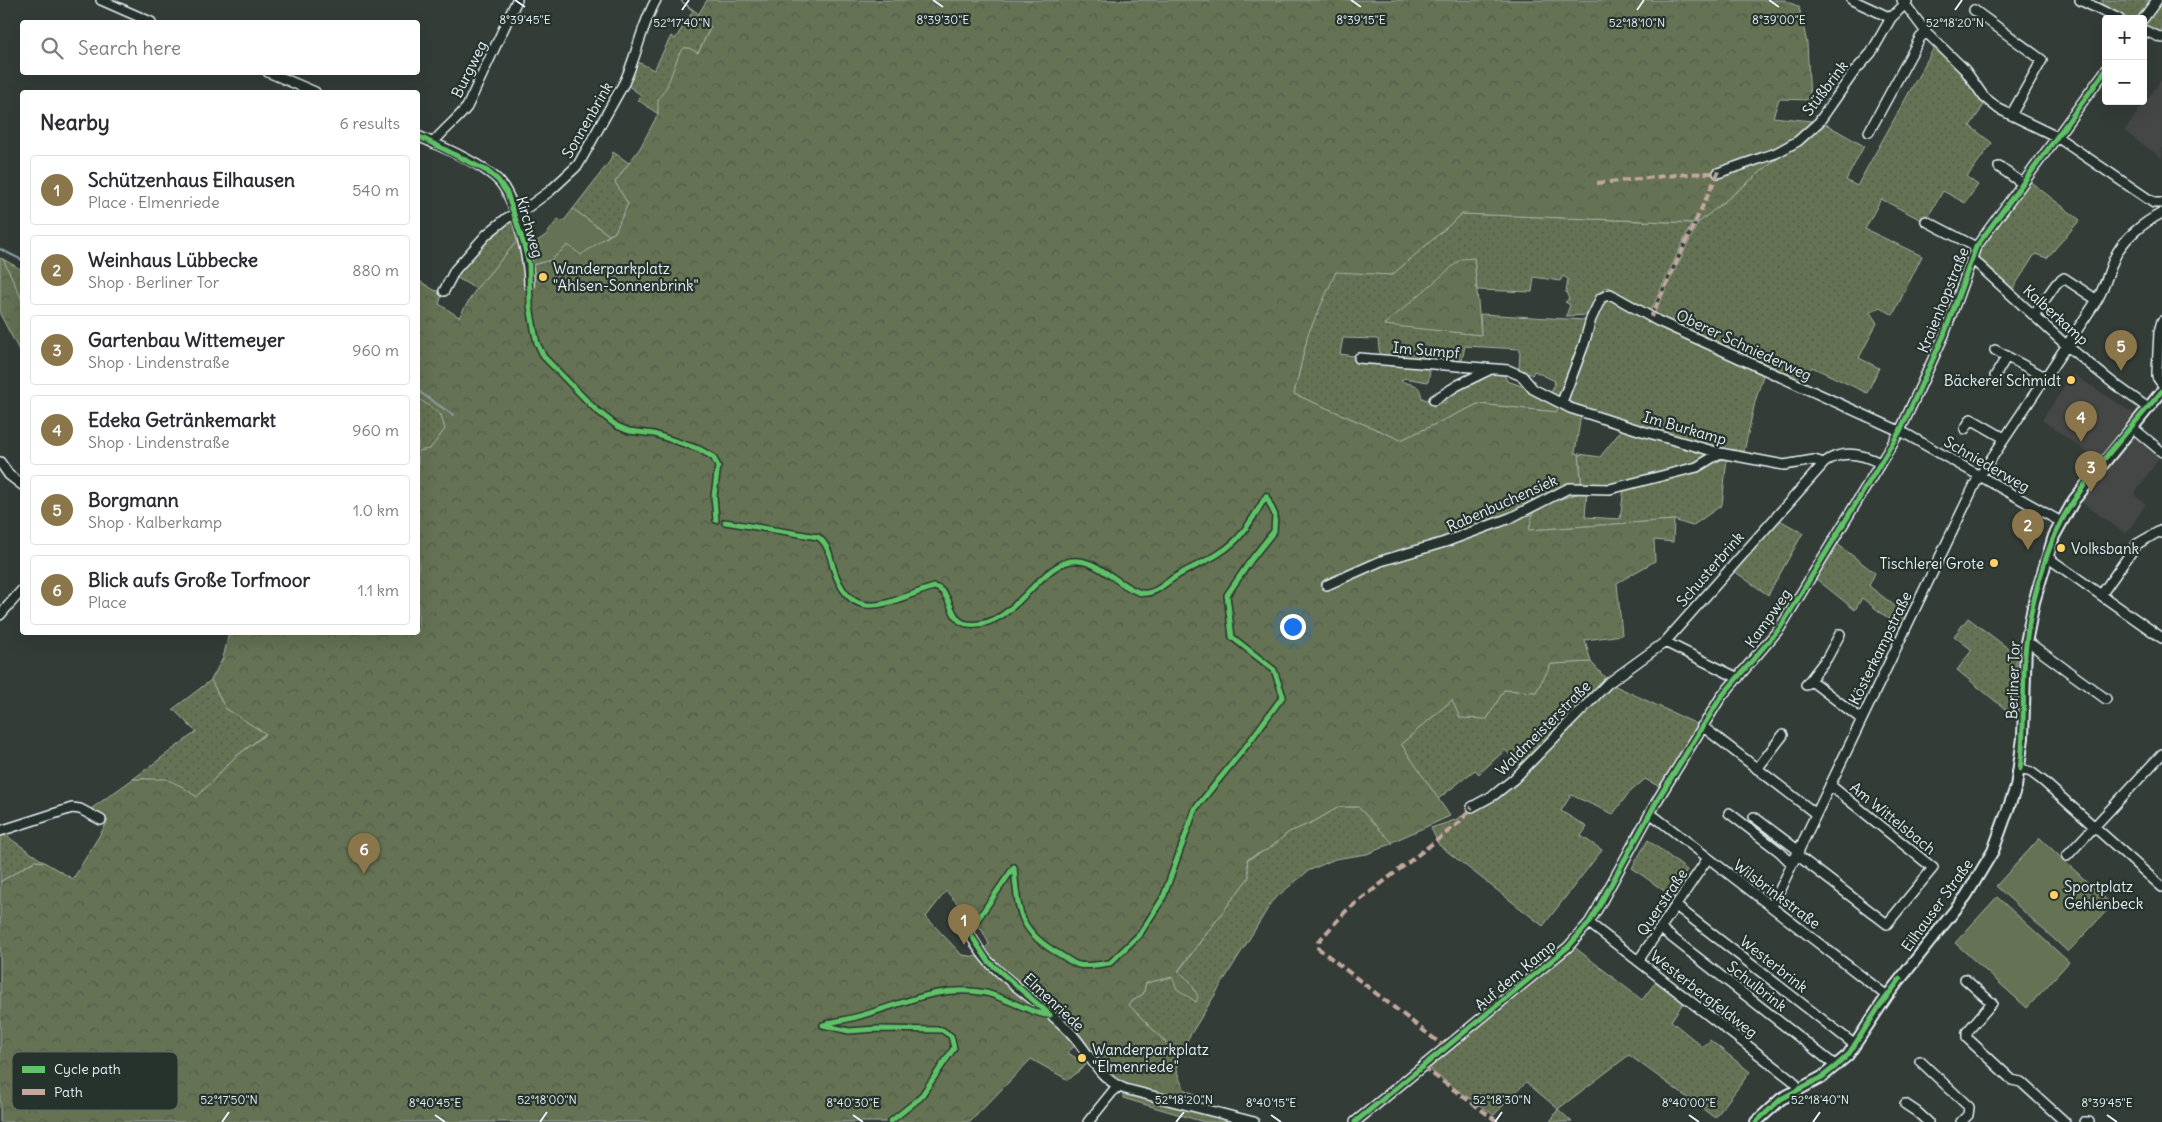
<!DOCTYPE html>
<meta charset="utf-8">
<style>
:root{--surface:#fff;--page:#f7f7f7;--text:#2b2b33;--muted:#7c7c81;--line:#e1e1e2;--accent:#8a764a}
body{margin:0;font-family:Delius,sans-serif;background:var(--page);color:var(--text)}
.controls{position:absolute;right:15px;top:15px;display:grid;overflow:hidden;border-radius:5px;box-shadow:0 5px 20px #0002}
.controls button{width:45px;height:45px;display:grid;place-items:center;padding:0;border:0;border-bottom:1px solid var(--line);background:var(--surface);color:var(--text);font:25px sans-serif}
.you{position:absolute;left:1292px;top:626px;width:18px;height:18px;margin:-12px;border:4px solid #fff;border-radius:50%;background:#1a73e8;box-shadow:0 0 0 8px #1a73e833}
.badge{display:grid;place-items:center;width:32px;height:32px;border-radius:50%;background:var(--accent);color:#fff;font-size:16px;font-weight:700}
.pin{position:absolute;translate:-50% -41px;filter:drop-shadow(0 1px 2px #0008)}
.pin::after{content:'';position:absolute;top:26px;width:18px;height:15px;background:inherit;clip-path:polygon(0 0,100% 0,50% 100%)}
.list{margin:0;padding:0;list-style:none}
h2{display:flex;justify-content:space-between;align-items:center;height:65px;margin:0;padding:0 20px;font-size:21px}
h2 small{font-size:16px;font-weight:400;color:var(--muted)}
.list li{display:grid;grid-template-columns:32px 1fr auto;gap:15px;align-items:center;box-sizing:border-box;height:70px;margin:0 10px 10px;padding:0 10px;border:1px solid var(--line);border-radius:5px}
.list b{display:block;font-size:19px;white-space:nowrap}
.list p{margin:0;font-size:16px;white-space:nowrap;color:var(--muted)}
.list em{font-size:16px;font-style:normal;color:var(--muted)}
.icon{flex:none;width:28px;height:28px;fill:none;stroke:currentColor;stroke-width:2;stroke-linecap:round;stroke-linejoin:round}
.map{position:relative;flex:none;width:2162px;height:1122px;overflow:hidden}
.search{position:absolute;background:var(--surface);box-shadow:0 5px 20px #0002;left:20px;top:20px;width:400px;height:55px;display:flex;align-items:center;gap:12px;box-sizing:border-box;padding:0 18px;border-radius:5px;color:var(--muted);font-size:19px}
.panel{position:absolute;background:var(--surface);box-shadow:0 5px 20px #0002;left:20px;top:90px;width:400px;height:545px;border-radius:5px}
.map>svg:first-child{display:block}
</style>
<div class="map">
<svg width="2162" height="1122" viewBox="0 0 2162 1122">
<defs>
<pattern id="grass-dots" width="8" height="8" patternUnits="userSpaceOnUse" patternTransform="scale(1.25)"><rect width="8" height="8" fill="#657253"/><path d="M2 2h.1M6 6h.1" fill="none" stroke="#545b4e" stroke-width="1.8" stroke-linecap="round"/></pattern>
<pattern id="forest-crowns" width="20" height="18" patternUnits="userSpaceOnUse" patternTransform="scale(1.25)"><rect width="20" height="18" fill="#657253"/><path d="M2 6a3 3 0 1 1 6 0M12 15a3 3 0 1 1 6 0" fill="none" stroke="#545b4e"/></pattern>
</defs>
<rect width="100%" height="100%" fill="#343c38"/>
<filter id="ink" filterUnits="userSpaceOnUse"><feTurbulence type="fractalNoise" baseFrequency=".02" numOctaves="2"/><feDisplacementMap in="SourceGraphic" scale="10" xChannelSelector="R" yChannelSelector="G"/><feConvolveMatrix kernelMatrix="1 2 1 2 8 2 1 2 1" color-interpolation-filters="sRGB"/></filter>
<g filter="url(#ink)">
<path fill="#454746" d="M 2162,79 L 2162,158 L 2124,131 Z
M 2073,374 L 2136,415 L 2098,460 L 2042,420 Z
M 2135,433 L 2160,456 L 2134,495 L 2146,504 L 2126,534 L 2080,501 Z"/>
<path fill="url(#grass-dots)" stroke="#a6b2a6" d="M 680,0 L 699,14 L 711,26 L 698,53 L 689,48 L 684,48 C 678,61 673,72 668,85 C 662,100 658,95 658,114 L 638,100 L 641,95 L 627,85 L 636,61 L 654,70 L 671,36 L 675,39 L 693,11 Z
M 2102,0 L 2148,0 L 2150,1 L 2137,19 L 2130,19 L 2102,5 Z
M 2162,1 L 2162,36 L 2147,28 L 2144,24 Z
M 1935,46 L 1962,72 L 1967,83 L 1986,102 L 1970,126 L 1992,143 L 1967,177 L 1978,185 L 1965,203 L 1943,191 L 1925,222 L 1881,199 L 1865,229 L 1922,256 L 1893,315 L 1880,307 L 1870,312 L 1877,323 L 1859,358 L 1879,368 L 1867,393 L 1812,367 L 1801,385 L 1657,318 L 1655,311 L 1698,223 L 1822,122 L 1864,146 L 1846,180 L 1857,186 Z
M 613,152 L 629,163 L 615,182 L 628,204 L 615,232 L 609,235 L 573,209 L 610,161 Z
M 2028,180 L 2080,220 L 2047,258 L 2035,254 L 2012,290 L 1977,260 L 1976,254 Z
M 1462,214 L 1692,223 L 1650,312 L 1609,287 L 1604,288 L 1590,315 L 1566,316 L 1570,305 L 1565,302 L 1569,299 L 1566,292 L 1568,279 L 1563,276 L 1560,281 L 1534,277 L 1532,292 L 1477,290 L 1474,259 L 1384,324 L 1481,335 L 1480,314 L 1584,320 L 1588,323 L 1561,399 L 1551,394 L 1555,381 L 1534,371 L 1532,375 L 1529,373 L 1528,375 L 1519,371 L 1520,349 L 1465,346 L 1461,365 L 1380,358 L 1378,339 L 1343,338 L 1340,354 L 1354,356 L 1356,359 L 1431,365 L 1428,382 L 1404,378 L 1401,381 C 1414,386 1419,382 1422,398 L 1432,402 L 1445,403 L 1446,395 L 1491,372 L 1502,370 L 1507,381 L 1528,388 L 1560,404 L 1557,412 L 1478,404 L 1401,440 L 1294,394 L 1308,334 L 1336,271 L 1392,275 Z
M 512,219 L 519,239 L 476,289 L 454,276 L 485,240 Z
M 3,259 L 22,270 L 22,300 Z
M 1611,297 L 1764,372 L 1755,402 L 1743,456 L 1571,407 L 1566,401 L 1601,303 Z
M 418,398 L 441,415 L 445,429 L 430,449 L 418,451 Z
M 1624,427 L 1710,452 L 1696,466 L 1610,487 L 1582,487 L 1579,454 L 1600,457 Z
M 1727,458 L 1722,505 L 1692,526 L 1674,520 L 1529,530 L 1534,507 L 1587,491 L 1585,517 L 1620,519 L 1624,488 L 1696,469 Z
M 1776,518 L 1803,533 L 1768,595 L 1731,569 Z
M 1836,543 L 1875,573 L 1869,586 L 1908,616 L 1902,629 L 1862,598 L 1855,610 L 1815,578 Z
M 1968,618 L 2017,655 L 2015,717 L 1957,670 L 1972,650 L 1954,636 Z
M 1591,662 L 1608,681 L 1523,768 L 1505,750 L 1479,774 L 1475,770 L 1438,799 L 1401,744 L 1452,700 L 1487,719 L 1504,690 L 1536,692 L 1551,664 Z
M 211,680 L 225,708 L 266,733 L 234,758 L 197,797 C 176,782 159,778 133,779 L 196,732 L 173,709 Z
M 1611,684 L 1699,725 L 1660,787 L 1645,779 L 1628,794 L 1613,814 L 1571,795 L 1561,811 L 1587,827 L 1581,836 L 1602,850 L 1543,926 L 1439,845 L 1431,828 L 1455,820 L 1507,790 Z
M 1339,807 L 1358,807 L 1393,843 L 1367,854 L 1335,859 L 1308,871 L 1273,900 L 1178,1055 L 1128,1004 L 1143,994 L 1146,983 L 1172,977 L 1178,972 L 1249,877 L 1247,860 L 1270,848 L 1289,832 L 1313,822 Z
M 2,833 L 44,862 L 34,861 L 0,882 L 0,834 Z
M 1648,840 L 1687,870 L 1684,874 L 1692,879 L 1677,900 L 1632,868 Z
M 1573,946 L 1642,1000 L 1658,979 L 1685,1000 L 1671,1021 L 1703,1047 L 1710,1040 L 1750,1072 L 1715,1118 L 1629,1055 L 1558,1109 L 1572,1122 L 1550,1122 L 1558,1109 L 1526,1082 L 1494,1115 L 1433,1073 L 1430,1067 Z"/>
<path fill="url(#forest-crowns)" stroke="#a6b2a6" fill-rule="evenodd" d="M 707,0 L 1785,0 L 1799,7 L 1807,43 L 1810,100 L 1779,99 L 1773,117 L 1822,122 L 1698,223 L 1462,214 L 1392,275 L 1336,272 L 1308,334 L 1294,394 L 1401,440 L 1478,404 L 1557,412 L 1560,404 L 1581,414 L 1575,453 L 1579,454 L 1582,492 L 1534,507 L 1529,530 L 1674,520 L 1673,542 L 1654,540 L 1655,561 L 1617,583 L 1622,635 L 1585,640 L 1591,662 L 1551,664 L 1536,692 L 1504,690 L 1487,719 L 1460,718 L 1452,700 L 1401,744 L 1450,816 L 1392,842 L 1358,807 L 1339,807 L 1313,822 L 1289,832 L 1270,848 L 1247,859 L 1249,877 L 1178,971 L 1190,981 L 1198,997 L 1196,1002 L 1177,989 L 1172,977 L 1146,983 L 1143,994 L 1128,1004 L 1178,1055 C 1175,1070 1178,1077 1185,1090 L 1195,1094 L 1196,1109 L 1246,1122 L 1204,1122 L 1123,1098 L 1123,1085 L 1112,1080 L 1081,1042 L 1067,1052 L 1086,1065 L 1068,1080 L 1031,1059 L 970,1122 L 0,1122 L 0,882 L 35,861 L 44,862 L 73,879 L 108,821 L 88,811 L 133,779 L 166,779 L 183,787 L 197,797 L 234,758 L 266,734 L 225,708 L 211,680 L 223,658 L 229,633 L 418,632 L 418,451 L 430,449 L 445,429 L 441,415 L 418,398 L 418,280 L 434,290 L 443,292 L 439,304 L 459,317 L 476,289 L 519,239 L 528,248 L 532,265 L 551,260 L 568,245 L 606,238 L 615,232 L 628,204 L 615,182 L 640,148 L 658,114 L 658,100 L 667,86 L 679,54 L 684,48 L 689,48 L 698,53 L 711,27 L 698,15 ZM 946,891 L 982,930 L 989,944 L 978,957 L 962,955 L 926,917 Z
M 0,258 L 3,259 L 22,300 L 22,356 L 0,314 Z
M 1474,258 L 1481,335 L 1384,325 L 1461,259 Z"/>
<path fill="#657253" stroke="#a6b2a6" d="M 573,209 L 609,235 L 581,255 L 568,245 L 551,260 L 532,265 L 528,248 L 533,251 L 540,246 L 537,241 L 546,235 L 558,219 L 563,222 Z
M 2040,838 L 2112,905 L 2068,952 L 1996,886 Z
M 1997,897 L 2069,962 L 2027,1008 L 1955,943 Z"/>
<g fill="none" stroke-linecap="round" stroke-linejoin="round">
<path stroke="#8aa2a7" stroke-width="2" d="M 0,249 L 22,260
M 418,391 L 453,415"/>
<g stroke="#e8f1f8" stroke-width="12">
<path id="minor" d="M 101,0 L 151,22
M 1852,0 L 1891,18
M 1902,0 L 1926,32 L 1965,70 L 1984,97 L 1999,109 L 2057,137 L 2154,203 L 2162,203
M 2080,0 L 2119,19
M 1974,10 L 2042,60 L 2011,115
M 2143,19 L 2157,0
M 2143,30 L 2162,38
M 268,72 L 315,92
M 1869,132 L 1920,38 L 1926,32
M 418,136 C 440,146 481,163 498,180 C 516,198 529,260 529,285
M 433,143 C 443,130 457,120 467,107 L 517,0
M 1999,167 L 2022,183
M 1718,173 L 1776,153 L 1798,141 L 1819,122 L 1854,72 L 1871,53 L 1891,18 L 1907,2
M 1926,221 L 1976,247
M 1971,258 L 2066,345 L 2113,383 L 2148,408
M 444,291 L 455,270 L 487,234 L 507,218 L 528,207 L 550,191 L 578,165 L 624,83 C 637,56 641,26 656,0
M 2034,315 L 2056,284 L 2064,278 L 2097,300
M 2162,321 L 2159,332 L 2157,372 L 2157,377 L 2162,384
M 1995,350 L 2045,377
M 1359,358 L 1508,370 L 1522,376 L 1533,389 L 1570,408 L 1642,431 L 1720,453 L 1784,465 L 1814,460 L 1824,463
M 1995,376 L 2007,356
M 1434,400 L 1458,385 L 1491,369
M 1562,402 L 1584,344 L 1591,319 L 1601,298 L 1610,294 L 1658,321 L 1906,434 L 2061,522
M 2132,427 L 2162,452
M 1965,429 L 1971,419 L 2004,438
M 0,462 L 9,475 L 22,485
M 2047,557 L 2162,638
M 1327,585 L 1381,561 L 1445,542 L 1510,518 L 1569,488 L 1610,489 L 1697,467 L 1720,453
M 2101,595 L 2137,544 L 2160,531 L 2162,533
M 0,615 L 22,590
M 1665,642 L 1738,678
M 2026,643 L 2032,645 L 2106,699
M 1810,680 L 1827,658 L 1840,634
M 1806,685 L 1810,680 L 1861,719
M 1702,726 L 1816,814
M 1757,769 L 1783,735
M 2020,769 L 2031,772 L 2043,781 L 2162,887
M 1472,807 L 1494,795 L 1514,779 L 1607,684 L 1665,642 L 1824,463 C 1841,449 1862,454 1880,463
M 1650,813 L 1887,996
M 1729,813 L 1780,852 L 1792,864
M 1754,817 L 1799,851
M 0,831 L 72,808 L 80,809 L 101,820
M 1797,855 L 1887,924 L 1933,868 L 1830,785
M 2067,856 L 2162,754
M 1676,906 L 1855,1045
M 1772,906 L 1977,480 L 2097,300 C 2105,287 2108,273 2114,259 C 2122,239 2143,223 2162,213
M 960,922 C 972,934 977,950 989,962 C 1014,988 1046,1007 1070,1032 C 1089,1052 1098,1079 1125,1089 L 1254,1122
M 1589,923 L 1792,1080 L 1799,1089
M 1661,929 L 1836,1066
M 1638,961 L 1708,858
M 1965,979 L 1992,1003 L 1967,1032 L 1967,1038 L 2012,1080 L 2021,1082 L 2065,1122
M 1920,1061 L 1969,1107 L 1968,1115 L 1961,1122
M 1905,1104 L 1917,1112 L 1928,1122
M 1088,1122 L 1117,1086
M 1355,1122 L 1568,947 L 1589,923 L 1598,908 L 1658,799 L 1721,697 L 1780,628 L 1900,431 L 1944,335 L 1976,247 L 2106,70
M 2084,1122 L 2089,1122"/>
</g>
<g stroke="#e8f1f8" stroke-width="14">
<path id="major" d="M 1756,1122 L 1781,1099 L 1822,1077 L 1848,1055 L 1887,996 L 1966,896 L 1993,851 L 2016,787 L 2023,738 L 2026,643 L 2034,602 L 2054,536 L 2074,500 L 2162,391"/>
</g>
<use href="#minor" stroke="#26332d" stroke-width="9"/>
<use href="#major" stroke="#26332d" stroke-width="10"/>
<path stroke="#c3a89e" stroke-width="4" stroke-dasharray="8 4" stroke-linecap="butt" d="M 1597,183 C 1637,180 1677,173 1718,173 L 1651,317
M 1446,1048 L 1318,948 L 1318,942 L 1346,911 L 1460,822 L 1472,807
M 1423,1067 L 1498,1122"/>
<g stroke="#26332d" stroke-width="8">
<path id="cycleway" d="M 418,136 L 487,171 L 498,180 L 507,193 L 524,245 L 529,264 L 530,306 L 534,329 L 537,343 L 544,357 L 595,409 L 617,426 L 629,431 L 654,434 L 699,449 L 713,457 L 718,466 L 714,496 L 716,520
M 725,522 L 818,537 C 828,544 830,556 833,567 C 852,630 891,599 934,587 C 953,591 948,621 967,624 C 1010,630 1032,576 1064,563 C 1093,551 1119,589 1142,593 C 1155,595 1165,583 1175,577 C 1195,565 1217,558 1234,542 C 1247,530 1257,511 1266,496
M 2020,769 C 2026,727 2021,685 2026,644 C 2030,607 2045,552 2062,520 C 2086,476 2129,430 2162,391
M 1014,867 C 1018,911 1018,931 1059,954 C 1065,957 1073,964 1079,965 C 1088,967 1101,964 1110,963 L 1140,934 L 1163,898 L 1195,809 L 1247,745 L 1283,696 L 1274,670 L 1232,637 L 1227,595 L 1251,560 L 1274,531 L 1275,515 L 1266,496
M 1014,867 L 969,932 L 988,961 L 1048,1013
M 823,1025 L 849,1031 L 876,1029 L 942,1030 L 951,1036 L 954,1048 L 920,1098 L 890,1122
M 823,1025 C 834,1021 845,1020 856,1017 C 902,1005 937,984 986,993 C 1001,996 1041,1017 1050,1015
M 1355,1122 L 1568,947 L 1589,923 L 1598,908 L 1658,799 L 1721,697 L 1780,628 L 1900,431 L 1944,335 L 1976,247 L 2106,70
M 1756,1122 L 1781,1099 L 1822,1077 L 1836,1066 L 1848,1055 L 1879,1007 L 1900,979"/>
</g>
<use href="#cycleway" stroke="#61c268" stroke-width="5"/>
</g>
</g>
<path fill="none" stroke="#e8f1f8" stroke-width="2" d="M 515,0 L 525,7M 933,0 L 943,7M 1351,0 L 1361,7M 1769,0 L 1779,7M 682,10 L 689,0M 1637,10 L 1644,0M 1955,10 L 1962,0M 435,1115 L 445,1122M 853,1115 L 863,1122M 1271,1115 L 1281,1122M 1689,1115 L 1699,1122M 2107,1115 L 2117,1122M 222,1122 L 229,1112M 540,1122 L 547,1112M 1176,1122 L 1184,1112M 1495,1122 L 1502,1112M 1813,1122 L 1820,1112"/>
<g fill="#ffd166" stroke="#26332d" stroke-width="2">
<circle cx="543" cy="277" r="5"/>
<circle cx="2071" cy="380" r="5"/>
<circle cx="2061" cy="548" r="5"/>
<circle cx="1994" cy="563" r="5"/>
<circle cx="2054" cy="895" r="5"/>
<circle cx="1082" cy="1058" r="5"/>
</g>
<g text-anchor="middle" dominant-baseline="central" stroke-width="4.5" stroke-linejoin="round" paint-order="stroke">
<g font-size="15" fill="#e8f1f8" stroke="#26332d">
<text transform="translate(469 69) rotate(-64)">Burgweg</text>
<text transform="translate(1825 88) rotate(-53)">Stüßbrink</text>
<text transform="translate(587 120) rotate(-60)">Sonnenbrink</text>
<text transform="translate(530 227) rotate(74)">Kirchweg</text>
<text transform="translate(1943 300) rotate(-68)">Kraienhopstraße</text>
<text transform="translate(2056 315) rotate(42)">Kalberkamp</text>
<text transform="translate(1744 345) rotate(25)">Oberer Schniederweg</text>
<text transform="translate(1426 350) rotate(5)">Im Sumpf</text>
<text transform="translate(1685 428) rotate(16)">Im Burkamp</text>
<text transform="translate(1987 464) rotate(30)">Schniederweg</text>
<text transform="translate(1502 503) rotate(-24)">Rabenbuchensiek</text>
<text transform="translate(1710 569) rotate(-49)">Schusterbrink</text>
<text transform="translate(1768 618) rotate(-55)">Kampweg</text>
<text transform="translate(1880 648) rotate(-64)">Kösterkampstraße</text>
<text transform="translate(2013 680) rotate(-88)">Berliner Tor</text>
<text transform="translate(1543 728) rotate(-45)">Waldmeisterstraße</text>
<text transform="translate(1893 818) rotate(39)">Am Wittelsbach</text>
<text transform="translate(1777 894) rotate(37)">Wilsbrinkstraße</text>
<text transform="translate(1662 902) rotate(-56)">Querstraße</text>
<text transform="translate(1937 905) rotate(-54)">Eilhauser Straße</text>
<text transform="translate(1774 964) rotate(38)">Westerbrink</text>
<text transform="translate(1515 975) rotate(-40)">Auf dem Kamp</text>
<text transform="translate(1757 986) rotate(38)">Schulbrink</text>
<text transform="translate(1704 994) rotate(38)">Westerbergfeldweg</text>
<text transform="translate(1054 1002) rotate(43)">Elmenriede</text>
</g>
<g font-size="15" fill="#e8f1f8" stroke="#26332d" text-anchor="start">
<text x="553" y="268">Wanderparkplatz<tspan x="553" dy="17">"Ahlsen-Sonnenbrink"</tspan></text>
<text x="2061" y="380" text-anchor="end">Bäckerei Schmidt</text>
<text x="2071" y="548">Volksbank</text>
<text x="1984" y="563" text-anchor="end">Tischlerei Grote</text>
<text x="2064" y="886">Sportplatz<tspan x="2064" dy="17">Gehlenbeck</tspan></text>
<text x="1092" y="1049">Wanderparkplatz<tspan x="1092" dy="17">"Elmenriede"</tspan></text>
</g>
</g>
<rect x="12" y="1052" width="166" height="58" rx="8" fill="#26332d" stroke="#606c6a" stroke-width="1"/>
<rect x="22" y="1066" width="23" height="7" fill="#61c268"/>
<rect x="22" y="1089" width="23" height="6" fill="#c3a89e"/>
<g font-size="14" fill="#e8f1f8">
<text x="54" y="1074">Cycle path</text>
<text x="54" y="1097">Path</text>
</g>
<g font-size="12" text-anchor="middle" fill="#e8f1f8" stroke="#26332d" stroke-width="4.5" stroke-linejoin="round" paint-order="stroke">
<text x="1779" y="24">8°39'00"E</text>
<text x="525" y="24">8°39'45"E</text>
<text x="943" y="24">8°39'30"E</text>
<text x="1361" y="24">8°39'15"E</text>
<text x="682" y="27">52°17'40"N</text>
<text x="1637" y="27">52°18'10"N</text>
<text x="1955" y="27">52°18'20"N</text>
<text x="229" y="1104">52°17'50"N</text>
<text x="547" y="1104">52°18'00"N</text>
<text x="1184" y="1104">52°18'20"N</text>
<text x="1502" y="1104">52°18'30"N</text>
<text x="1820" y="1104">52°18'40"N</text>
<text x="435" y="1107">8°40'45"E</text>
<text x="853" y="1107">8°40'30"E</text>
<text x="1271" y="1107">8°40'15"E</text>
<text x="1689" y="1107">8°40'00"E</text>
<text x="2107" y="1107">8°39'45"E</text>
</g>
</svg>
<div class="controls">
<button>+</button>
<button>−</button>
</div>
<div class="you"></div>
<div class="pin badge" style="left:964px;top:945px">1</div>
<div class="pin badge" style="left:2028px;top:550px">2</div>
<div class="pin badge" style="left:2091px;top:492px">3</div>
<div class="pin badge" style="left:2081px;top:442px">4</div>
<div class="pin badge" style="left:2121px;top:371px">5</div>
<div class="pin badge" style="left:364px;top:874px">6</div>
<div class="search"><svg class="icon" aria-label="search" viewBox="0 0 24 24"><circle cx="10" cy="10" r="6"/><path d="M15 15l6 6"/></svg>Search here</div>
<section class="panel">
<h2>Nearby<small>6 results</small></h2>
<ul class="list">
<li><span class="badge">1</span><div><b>Schützenhaus Eilhausen</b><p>Place · Elmenriede</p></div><em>540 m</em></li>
<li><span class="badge">2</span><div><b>Weinhaus Lübbecke</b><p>Shop · Berliner Tor</p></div><em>880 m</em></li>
<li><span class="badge">3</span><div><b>Gartenbau Wittemeyer</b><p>Shop · Lindenstraße</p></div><em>960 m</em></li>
<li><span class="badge">4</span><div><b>Edeka Getränkemarkt</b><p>Shop · Lindenstraße</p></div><em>960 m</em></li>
<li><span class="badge">5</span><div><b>Borgmann</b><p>Shop · Kalberkamp</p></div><em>1.0 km</em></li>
<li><span class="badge">6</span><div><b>Blick aufs Große Torfmoor</b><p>Place</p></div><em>1.1 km</em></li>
</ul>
</section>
</div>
